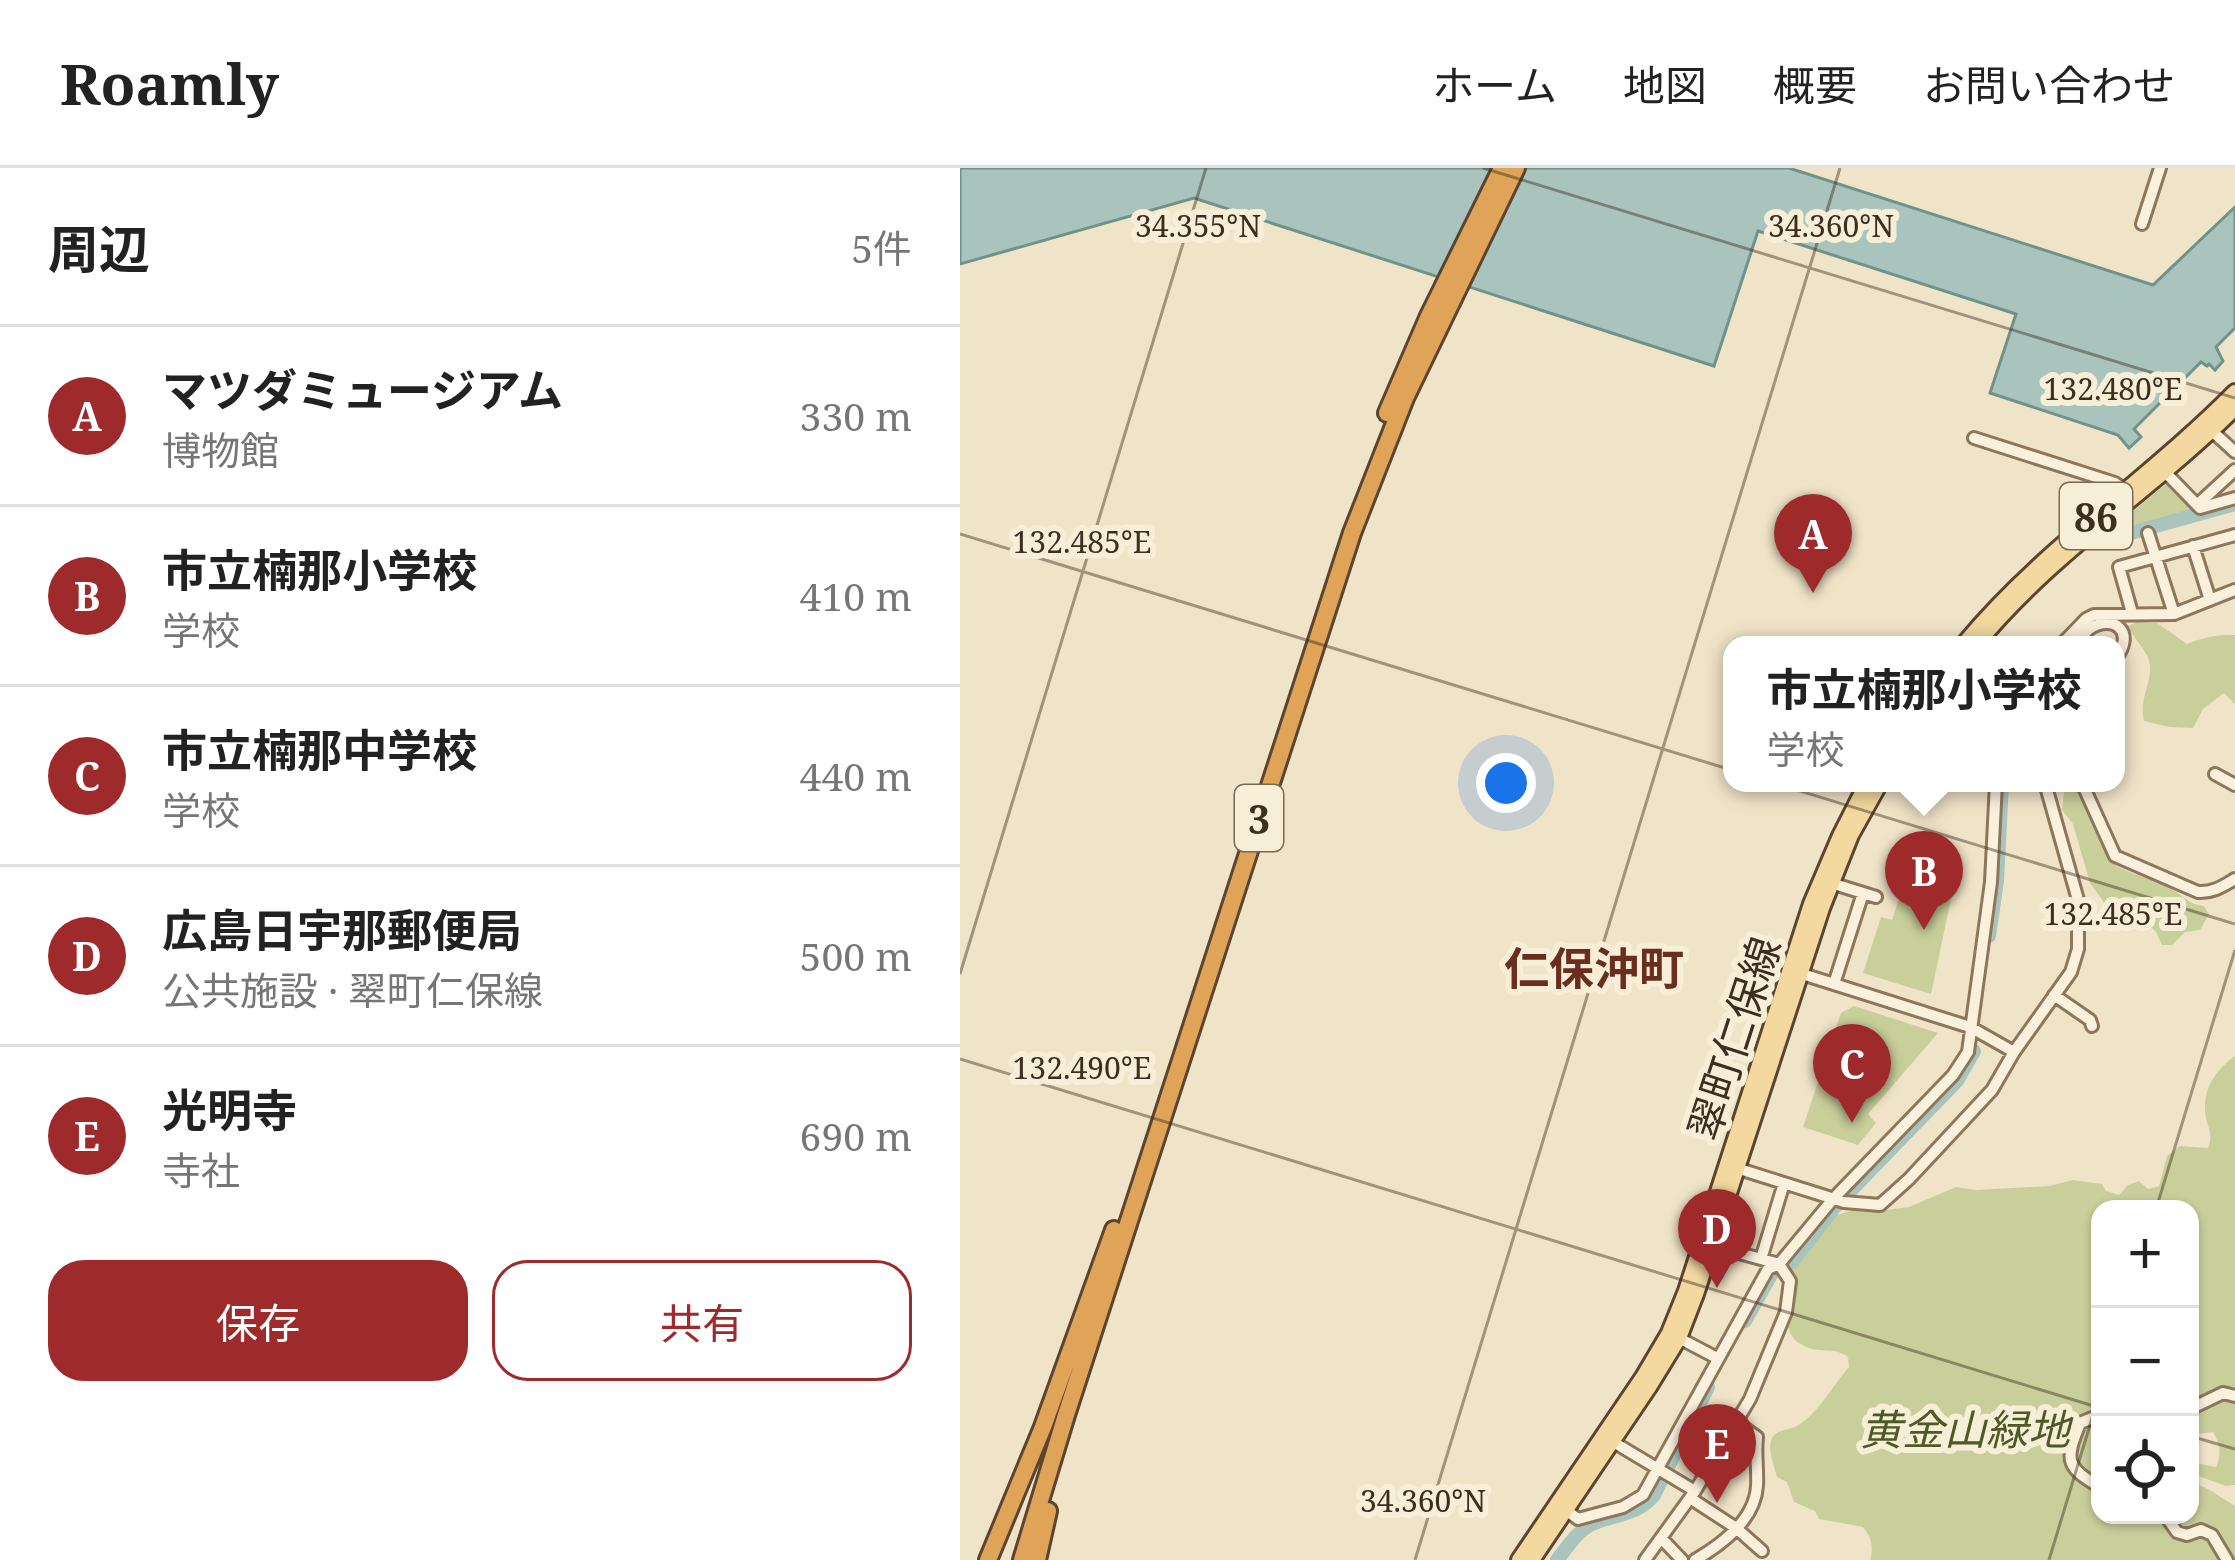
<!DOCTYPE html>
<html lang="ja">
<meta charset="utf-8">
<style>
:root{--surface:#fff;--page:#f2f2f2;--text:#222;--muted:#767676;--line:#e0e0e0;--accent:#9e2a2b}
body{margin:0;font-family:"Noto Serif","Noto Sans JP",serif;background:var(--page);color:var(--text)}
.controls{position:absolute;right:36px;bottom:36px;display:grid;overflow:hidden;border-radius:24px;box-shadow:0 3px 9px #0004}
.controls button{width:108px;height:108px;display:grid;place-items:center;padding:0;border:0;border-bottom:3px solid var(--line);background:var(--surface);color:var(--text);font:60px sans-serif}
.you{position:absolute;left:546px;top:615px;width:42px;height:42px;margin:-30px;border:9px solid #fff;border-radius:50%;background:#1a73e8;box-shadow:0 0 0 18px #1a73e833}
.badge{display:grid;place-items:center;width:78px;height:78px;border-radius:50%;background:var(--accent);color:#fff;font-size:39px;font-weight:700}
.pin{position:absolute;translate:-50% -99px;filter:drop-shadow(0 3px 6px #0008)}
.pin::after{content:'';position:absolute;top:63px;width:42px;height:36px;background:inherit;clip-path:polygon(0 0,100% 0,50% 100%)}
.popup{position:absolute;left:763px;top:468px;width:402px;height:156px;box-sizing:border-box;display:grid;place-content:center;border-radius:24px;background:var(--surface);filter:drop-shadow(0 3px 9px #0005);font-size:39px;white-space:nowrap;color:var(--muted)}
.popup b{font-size:45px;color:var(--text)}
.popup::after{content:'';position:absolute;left:50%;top:100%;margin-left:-24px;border:24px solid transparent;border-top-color:var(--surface)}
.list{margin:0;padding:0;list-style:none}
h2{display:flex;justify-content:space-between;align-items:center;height:156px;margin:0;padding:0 48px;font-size:51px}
h2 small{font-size:39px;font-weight:400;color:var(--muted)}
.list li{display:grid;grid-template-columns:78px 1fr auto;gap:36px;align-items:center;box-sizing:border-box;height:180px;padding:0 48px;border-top:3px solid var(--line)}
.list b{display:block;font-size:45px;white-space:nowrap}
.list p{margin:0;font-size:39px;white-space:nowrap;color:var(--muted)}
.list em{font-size:39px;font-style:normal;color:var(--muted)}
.actions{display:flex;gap:24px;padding:36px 48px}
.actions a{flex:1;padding:27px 0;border:3px solid var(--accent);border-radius:36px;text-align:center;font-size:42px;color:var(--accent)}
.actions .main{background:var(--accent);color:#fff}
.icon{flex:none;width:66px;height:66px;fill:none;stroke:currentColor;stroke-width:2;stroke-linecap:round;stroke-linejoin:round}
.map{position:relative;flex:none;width:1275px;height:1392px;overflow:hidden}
header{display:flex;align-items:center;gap:72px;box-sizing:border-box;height:168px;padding:0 60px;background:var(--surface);border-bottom:3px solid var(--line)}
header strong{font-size:57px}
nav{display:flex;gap:66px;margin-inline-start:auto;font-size:42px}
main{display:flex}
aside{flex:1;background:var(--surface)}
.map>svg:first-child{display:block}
</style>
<header>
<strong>Roamly</strong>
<nav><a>ホーム</a><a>地図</a><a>概要</a><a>お問い合わせ</a></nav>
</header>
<main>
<aside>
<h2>周辺<small>5件</small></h2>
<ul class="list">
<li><span class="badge">A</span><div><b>マツダミュージアム</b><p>博物館</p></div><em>330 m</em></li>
<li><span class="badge">B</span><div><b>市立楠那小学校</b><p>学校</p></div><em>410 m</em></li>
<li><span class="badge">C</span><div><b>市立楠那中学校</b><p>学校</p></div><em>440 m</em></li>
<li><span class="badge">D</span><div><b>広島日宇那郵便局</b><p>公共施設 · 翠町仁保線</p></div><em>500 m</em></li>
<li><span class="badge">E</span><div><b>光明寺</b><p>寺社</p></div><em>690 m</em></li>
</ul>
<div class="actions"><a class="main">保存</a><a>共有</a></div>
</aside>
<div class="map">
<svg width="1275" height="1392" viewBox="0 0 1275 1392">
<rect width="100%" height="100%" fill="#f0e4c8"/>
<path fill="#c9cf9b" d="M 1206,316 L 1230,340 L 1230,344 L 1141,370 Z
M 1177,454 L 1197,455 L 1227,476 C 1242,470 1258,466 1275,467 L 1275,536 L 1264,525 L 1243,541 L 1233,560 L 1209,559 L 1184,553 C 1178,530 1194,513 1189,493 C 1186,481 1173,470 1168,458 Z
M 1105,615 L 1115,615 C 1122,631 1146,693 1158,699 C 1175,708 1195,711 1211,721 C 1224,728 1229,737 1244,738 L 1249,746 L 1240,762 L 1225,764 L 1212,777 L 1202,777 L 1196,764 L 1175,742 L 1166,742 L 1157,758 L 1152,755 L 1143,733 L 1130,715 L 1113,656 L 1102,642 Z
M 960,722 L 991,731 L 971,826 L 903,805 L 921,749 L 932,752 L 940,728 L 956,733 Z
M 894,838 L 978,865 L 908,946 L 916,955 L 898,977 L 843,959 L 881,845 Z
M 1275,888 L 1275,1317 L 1266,1318 L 1230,1305 L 1230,1294 L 1256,1299 C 1262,1285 1260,1276 1253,1264 L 1230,1267 L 1230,1041 L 1140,1041 L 1140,1347 L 1230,1347 L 1230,1313 L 1248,1321 L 1275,1338 L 1275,1392 L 910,1392 C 914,1378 911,1369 903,1359 L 859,1351 L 855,1343 L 834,1334 L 827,1314 L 817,1309 C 814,1298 807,1281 812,1270 C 818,1260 828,1263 837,1258 C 858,1246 873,1217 889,1199 L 888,1189 C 875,1179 863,1185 849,1180 C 811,1166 835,1128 828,1099 L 874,1048 L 896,1041 L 925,1042 L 949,1039 L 996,1019 L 1016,1022 L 1089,1018 L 1113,1012 L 1142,1016 L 1146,1023 L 1159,1027 L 1168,1017 L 1179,1013 L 1188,1021 L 1199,1018 L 1207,988 L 1220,978 L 1248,980 C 1253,967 1249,963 1246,950 C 1241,924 1254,903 1275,888 Z"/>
<path fill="#a9c4bc" stroke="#6f938a" stroke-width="3" d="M 0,0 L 829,0 L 1193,117 L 1275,39 L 1275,160 L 1256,179 L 1263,193 L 1255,202 L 1249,196 L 1247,198 L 1241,194 L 1174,261 L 1181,269 L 1169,280 L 1158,267 L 1030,225 L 1056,146 L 798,63 L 754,198 L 234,30 L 0,96 Z"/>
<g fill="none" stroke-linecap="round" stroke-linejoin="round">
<path stroke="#a9c4bc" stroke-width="14" d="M 1142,373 L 1275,336
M 1029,768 L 1037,713 L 1042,615
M 785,1153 L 812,1105 L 832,1094 L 874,1040 L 997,913 L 1014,883
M 597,1392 C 607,1380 617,1363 632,1356 C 655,1346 677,1348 694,1327 L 748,1219"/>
<g stroke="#8d765c" stroke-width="16">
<path id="minor" d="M 1182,56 L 1200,0
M 1252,263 L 1275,284
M 1014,270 L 1155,315 L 1168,324
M 1206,305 L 1240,340 L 1275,330
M 1237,337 L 1275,302
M 1188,365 L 1214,446
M 1233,378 L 1250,432
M 1172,445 L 1159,399 L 1275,367
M 1101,477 L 1126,451 L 1134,447 L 1214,446 L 1275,422
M 1114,477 C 1116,475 1128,462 1129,461 C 1154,445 1176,464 1156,490
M 1255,606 L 1275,617
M 1122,615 L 1155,688 L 1238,724 C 1253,725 1263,718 1275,711
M 871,715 L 916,729
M 839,805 L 1010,859 L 1054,884
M 874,816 L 903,725
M 1094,827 L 1130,852 L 1132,858
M 773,999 L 884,1034 L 920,1037 L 949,1011 L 1032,922 L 1054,884 L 1111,804 L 1118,781 L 1118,732 L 1085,615
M 801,1091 L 824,1015
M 717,1169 L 757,1190
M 1230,1241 L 1263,1225 L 1275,1228
M 1140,1247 L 1120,1255 C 1105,1292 1105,1299 1140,1319
M 650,1272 L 735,1323
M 730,1330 L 776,1360 L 802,1383
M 606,1342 L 618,1351 L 663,1339 L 683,1327 L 808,1101 L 819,1096 L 873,1031 L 993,907 L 1008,884 L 1031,714 L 1036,615
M 1205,1347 L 1217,1364 L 1227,1367 L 1241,1362 L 1252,1367 L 1267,1392
M 701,1370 L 722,1392
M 685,1392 L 735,1323 L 790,1231 L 826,1144 L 830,1113 L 819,1096 L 750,1077
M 735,1392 C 761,1377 795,1352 797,1318 C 798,1302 795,1286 797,1269 L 776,1254"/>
</g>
<g stroke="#5b4430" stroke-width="20">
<path id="major" d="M 1003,477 C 1082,381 1188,312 1275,224
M 1016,477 C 1090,386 1192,322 1275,240
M 559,1392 L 683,1209 L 709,1165 L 726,1123 L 851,736 L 880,668 L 907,615
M 572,1392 L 689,1219 L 719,1170 L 736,1126 L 862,740 L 891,667 L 920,615"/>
</g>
<g stroke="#5b4430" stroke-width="22">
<path id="highway" d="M 427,245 L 469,148 L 542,0
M 28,1392 L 83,1259 L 154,1062
M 62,1392 L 106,1247 L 392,365 L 445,230 L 556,0
M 77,1392 L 88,1343"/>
</g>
<use href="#minor" stroke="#faf1dc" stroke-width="10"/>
<use href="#major" stroke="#f3d9a0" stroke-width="14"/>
<use href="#highway" stroke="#e0a458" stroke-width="16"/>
</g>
<path fill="none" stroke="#3d2e20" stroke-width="3" stroke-opacity="0.45" d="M 523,0 L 1275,230M 0,366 L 1275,756M 0,806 L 246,0M 0,891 L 1140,1240M 1196,1041 L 1275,782M 1230,1268 L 1275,1281M 455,1392 L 880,0M 1089,1392 L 1140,1224"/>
<g text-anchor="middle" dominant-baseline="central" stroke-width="12" stroke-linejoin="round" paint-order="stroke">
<g fill="#f7eed8" stroke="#756857" stroke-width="3">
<rect x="1100" y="315" width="72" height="66" rx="9"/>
<rect x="275" y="617" width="48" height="66" rx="9"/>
</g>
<g font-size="39" font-weight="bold" fill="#3d2e20">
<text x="1136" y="348">86</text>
<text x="299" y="650">3</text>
</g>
<g font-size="42" fill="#3d2e20" stroke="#f7eed8">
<text transform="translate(773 870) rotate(-72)">翠町仁保線</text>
</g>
<g font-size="42" font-style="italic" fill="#4d5a26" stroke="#f7eed8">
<text x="1005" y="1260">黄金山緑地</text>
</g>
<g font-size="45" font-weight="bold" fill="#6b2e1e" stroke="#f7eed8">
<text x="634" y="799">仁保沖町</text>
</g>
</g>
<g font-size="30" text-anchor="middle" fill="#3d2e20" stroke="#f7eed8" stroke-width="12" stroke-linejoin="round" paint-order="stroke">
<text x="238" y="69">34.355°N</text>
<text x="871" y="69">34.360°N</text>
<text x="1153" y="232">132.480°E</text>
<text x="122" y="385">132.485°E</text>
<text x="1153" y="757">132.485°E</text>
<text x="122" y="911">132.490°E</text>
<text x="463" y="1344">34.360°N</text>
</g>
</svg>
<div class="controls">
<button>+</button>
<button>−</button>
<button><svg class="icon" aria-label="locate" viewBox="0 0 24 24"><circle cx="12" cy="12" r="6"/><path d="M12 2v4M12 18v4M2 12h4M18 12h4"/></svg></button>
</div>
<div class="you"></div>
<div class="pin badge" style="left:853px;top:425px">A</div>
<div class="pin badge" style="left:964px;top:762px">B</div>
<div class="popup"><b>市立楠那小学校</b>学校</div>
<div class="pin badge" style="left:892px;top:955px">C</div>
<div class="pin badge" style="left:757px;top:1120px">D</div>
<div class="pin badge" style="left:757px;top:1335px">E</div>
</div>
</main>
